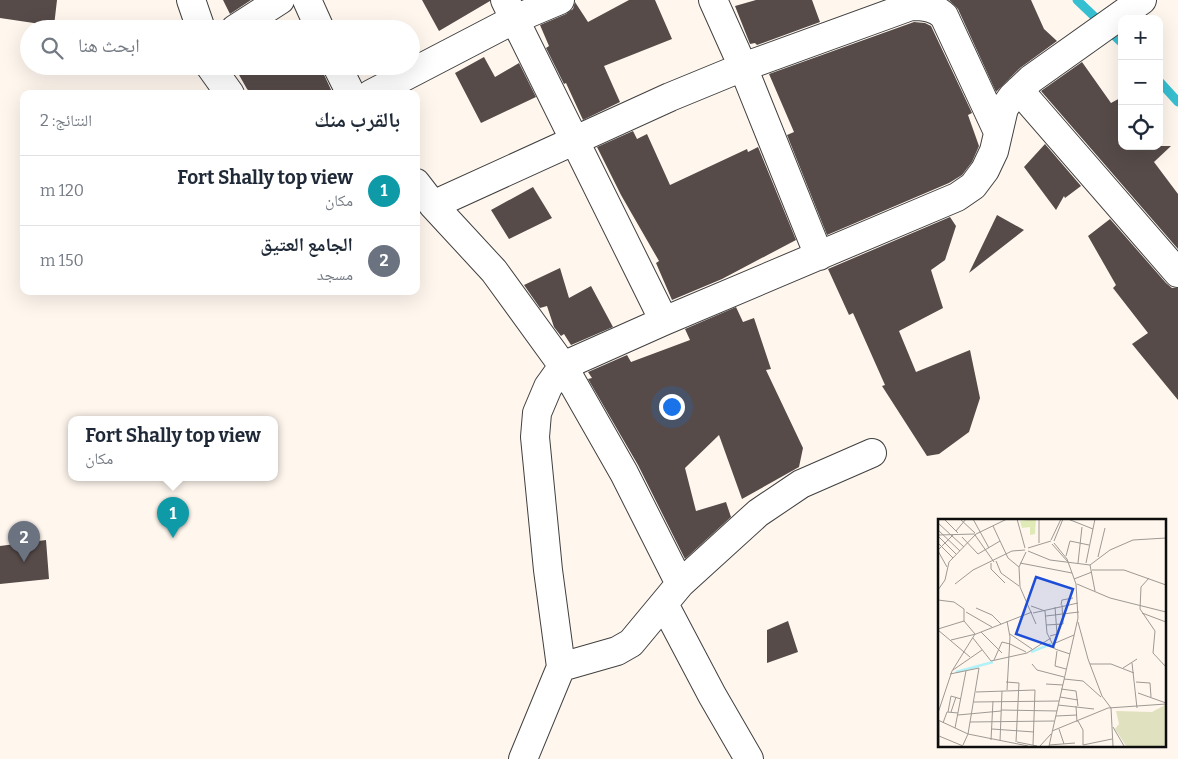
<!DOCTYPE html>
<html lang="ar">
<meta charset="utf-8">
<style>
:root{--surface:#fff;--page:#f6f6f7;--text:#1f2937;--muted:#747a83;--line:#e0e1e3;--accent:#0f766e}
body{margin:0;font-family:Bitter,"Noto Naskh Arabic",serif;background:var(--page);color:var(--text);direction:rtl}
.controls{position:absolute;right:15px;top:15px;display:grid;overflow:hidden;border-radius:10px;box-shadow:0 5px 20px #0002}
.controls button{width:45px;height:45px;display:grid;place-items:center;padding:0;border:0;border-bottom:1px solid var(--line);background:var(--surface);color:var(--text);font:25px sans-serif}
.you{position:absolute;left:671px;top:406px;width:18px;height:18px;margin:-12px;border:4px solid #fff;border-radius:50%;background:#1a73e8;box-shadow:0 0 0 8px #1a73e833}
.badge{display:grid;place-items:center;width:32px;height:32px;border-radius:50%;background:var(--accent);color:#fff;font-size:16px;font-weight:700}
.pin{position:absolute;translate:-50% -41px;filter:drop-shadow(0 1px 2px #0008)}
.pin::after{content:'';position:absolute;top:26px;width:18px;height:15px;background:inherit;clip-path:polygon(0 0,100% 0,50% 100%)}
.popup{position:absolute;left:68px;top:416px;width:210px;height:65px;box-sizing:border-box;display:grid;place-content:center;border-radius:10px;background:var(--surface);filter:drop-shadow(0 1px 4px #0005);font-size:16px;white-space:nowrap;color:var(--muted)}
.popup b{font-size:19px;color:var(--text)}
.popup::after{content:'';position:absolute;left:50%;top:100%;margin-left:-10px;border:10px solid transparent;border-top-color:var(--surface)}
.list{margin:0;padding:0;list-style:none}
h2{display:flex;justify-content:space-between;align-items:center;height:65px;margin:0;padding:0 20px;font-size:21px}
h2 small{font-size:16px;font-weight:400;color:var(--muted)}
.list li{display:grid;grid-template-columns:32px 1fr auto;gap:15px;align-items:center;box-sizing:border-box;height:70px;padding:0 20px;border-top:1px solid var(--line)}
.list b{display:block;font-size:19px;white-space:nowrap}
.list p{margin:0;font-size:16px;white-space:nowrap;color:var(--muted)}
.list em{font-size:16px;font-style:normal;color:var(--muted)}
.icon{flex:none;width:28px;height:28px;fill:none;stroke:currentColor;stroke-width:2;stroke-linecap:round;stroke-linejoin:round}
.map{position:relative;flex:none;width:1178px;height:759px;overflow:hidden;direction:ltr}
.search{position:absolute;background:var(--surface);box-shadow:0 5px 20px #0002;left:20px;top:20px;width:400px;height:55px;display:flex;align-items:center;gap:12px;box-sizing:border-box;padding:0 18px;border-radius:28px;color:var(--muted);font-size:19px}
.panel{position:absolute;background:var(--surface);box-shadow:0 5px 20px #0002;left:20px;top:90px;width:400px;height:205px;border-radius:10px;direction:rtl}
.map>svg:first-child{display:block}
</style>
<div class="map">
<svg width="1178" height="759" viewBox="0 0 1178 759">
<rect width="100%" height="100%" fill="#fff7ee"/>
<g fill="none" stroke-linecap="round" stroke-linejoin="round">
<path stroke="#36bfd1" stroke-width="9" d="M 1077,0 L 1122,43
M 1159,81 L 1178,102"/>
</g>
<path fill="#564b49" d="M 0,0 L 57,0 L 54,26 L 0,18 Z
M 223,0 L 251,0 L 230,14 Z
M 422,0 L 490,0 L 490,1 L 439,31 Z
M 629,0 L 655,0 L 672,39 L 604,66 L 620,102 L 583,120 L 566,83 L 564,84 L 546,48 L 549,46 L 540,25 L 566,14 L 573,9 L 575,2 L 588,22 Z
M 756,0 L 812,0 L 820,22 L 757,45 L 755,43 L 750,44 L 735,6 Z
M 949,0 L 1031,0 L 1044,29 L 1057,41 L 1020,68 L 996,92 L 958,9 Z
M 914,22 L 925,23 L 931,26 L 972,113 L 968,115 L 979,146 L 972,162 L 962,175 L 949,183 L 827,235 L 787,135 L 794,132 L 769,74 Z
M 484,57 L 495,77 L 519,63 L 536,97 L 481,123 L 455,73 Z
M 1082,62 L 1111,103 L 1122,97 L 1122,146 L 1171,146 L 1154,162 L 1178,194 L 1178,249 L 1041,91 Z
M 234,66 L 320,66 L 333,94 L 252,94 L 247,89 Z
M 633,131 L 637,139 L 647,134 L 670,185 L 747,149 L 748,152 L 758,147 L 796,240 L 722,279 L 672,300 L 656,263 L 659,261 L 621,195 L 597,147 Z
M 1045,144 L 1081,186 L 1065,198 L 1064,196 L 1056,210 L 1024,167 Z
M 533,187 L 552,218 L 509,239 L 491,210 Z
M 997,215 L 1024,230 L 969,273 Z
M 950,217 L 956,226 L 945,260 L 931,270 L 943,308 L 899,331 L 916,372 L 970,350 L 980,398 L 969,432 L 939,454 L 927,456 L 882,386 L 885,385 L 853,313 L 849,315 L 828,269 Z
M 1110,219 L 1166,283 L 1172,288 L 1178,288 L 1178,400 L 1132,344 L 1148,333 L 1113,288 L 1116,285 L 1088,236 Z
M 560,268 L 569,298 L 591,286 L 613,327 L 571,345 L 564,334 L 561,336 L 554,327 L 547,306 L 540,308 L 524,285 Z
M 736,307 L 743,322 L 754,318 L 771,369 L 766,370 L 803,448 L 799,467 L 742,499 L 719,435 L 685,468 L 696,511 L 726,502 L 731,517 L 685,559 L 638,465 L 588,379 L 592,378 L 588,372 L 627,355 L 631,362 L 690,340 L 685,329 Z
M 46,540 L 49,579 L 0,584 L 0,546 Z
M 788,621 L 798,652 L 767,663 L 767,630 Z"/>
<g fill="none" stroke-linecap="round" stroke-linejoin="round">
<g stroke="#404040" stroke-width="30">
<path id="minor" d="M 191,0 L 201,29
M 307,0 L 320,29
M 505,0 L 664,321
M 713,0 L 743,67 L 819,256
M 235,29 L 280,0
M 210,66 L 230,94
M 337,66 L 351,94
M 1019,90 L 1178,273
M 371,94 L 515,19 L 560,0
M 416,183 L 433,205 L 494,271 L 563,366 L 624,473 L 680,584
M 433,205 L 670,97 L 743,67 L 911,6 C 924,6 935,7 944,16 L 998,132
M 664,604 L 712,695 L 749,759
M 561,667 L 617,651 L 631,643 L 680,584 L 758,513 L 801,484 L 872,453
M 523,759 L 561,667 L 548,570 L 535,437 L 537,413 L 548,387 L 563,366 L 664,321 L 957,197 L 973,186 L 985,170 L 994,151 L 1004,108 L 1012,97 L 1031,79 L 1142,0"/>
</g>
<use href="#minor" stroke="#fff" stroke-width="28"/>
</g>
<g transform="translate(938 519)">
<rect width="228" height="228" fill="#fff7ee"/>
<path d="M 98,0 L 97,15 L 92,16 L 92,8 L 84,9 L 82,2 Z" fill="#e0eab6"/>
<path d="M 227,186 L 227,227 L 188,227 L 177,210 L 181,205 L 178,192 L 214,193 Z" fill="#e0e1be"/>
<path fill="none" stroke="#b1f1f8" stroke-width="2.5" d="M 93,133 L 113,125M 18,153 L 55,143"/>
<path fill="none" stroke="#9e9994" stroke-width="1" d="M 6,0 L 20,14M 22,0 L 37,14M 35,0 L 51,29M 79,0 L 87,29M 101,0 L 101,24M 130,0 L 155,10M 0,4 L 26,28M 55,7 L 70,39 L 81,48M 0,11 L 22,32M 18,12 L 28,0M 0,16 L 37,15M 37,16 L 56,43M 0,17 L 18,35M 24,18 L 40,35 L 62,22M 113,21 L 123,0M 116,22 L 125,0M 0,24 L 15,39M 114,25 L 130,43M 90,29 L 113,22M 0,31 L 15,16M 0,32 L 9,48M 90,32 L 112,41 L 152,46 L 157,72M 88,33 L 81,48 L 82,68 L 98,105M 128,37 L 132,22 L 151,26M 160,38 L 167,9M 58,42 L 63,54 L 81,67M 53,44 L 53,50 L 67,64M 82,44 L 134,54M 140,44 L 144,8M 148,44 L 157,0M 152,46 L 172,31 L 195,21 L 228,19M 154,51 L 186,51 L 228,66M 211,59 L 203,68 L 202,90 L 217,112 L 215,134 L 228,148M 136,60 L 154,53M 17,65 L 35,51 L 74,32 L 87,31M 139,65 L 172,79 L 228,93M 0,71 L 7,61 L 11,43 L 38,15 L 69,0M 0,81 L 16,83 L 26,90 L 26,102 L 37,115 L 14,152 L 0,194M 123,86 L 124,81 L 135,79M 93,87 L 107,92 L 109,114 L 117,130 L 132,135M 38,89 L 54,96 L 63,105M 28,93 L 54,108M 95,94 L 140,84M 204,94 L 228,103M 108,97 L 141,93M 140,103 L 150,140 L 164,177 L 173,189 L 175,227M 108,106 L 125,105 L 124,86M 0,110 L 26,102M 0,111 L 32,138M 43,113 L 64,134M 72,115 L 94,130M 112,117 L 119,115 L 117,88M 35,119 L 53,142 L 89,134 L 113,119M 13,121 L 38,115 L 94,93M 72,125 L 88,133M 115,125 L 136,116M 119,132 L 117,147 L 128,150M 56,141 L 64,123 L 72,125M 194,144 L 199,189M 94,145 L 99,151 L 126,158M 152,145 L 173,145 L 196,154M 185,149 L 199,140M 15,151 L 44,131M 12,155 L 41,149 L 30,215 L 25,226M 126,160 L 145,162 L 163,178M 68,163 L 81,164 L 78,223M 198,163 L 212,164 L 213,178M 108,165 L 125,166M 123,170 L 138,172 L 140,187M 69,171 L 72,118 L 69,102M 38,173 L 97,171 L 95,226M 200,174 L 228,184M 122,178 L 140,181M 36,183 L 121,182M 120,186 L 156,190M 138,187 L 139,203M 63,191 L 119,192M 10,193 L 13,177 L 23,180M 13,193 L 18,178M 20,196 L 63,192M 118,197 L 139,196M 0,201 L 30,215 L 90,227M 1,202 L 1,227M 140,202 L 145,211 L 145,226M 32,203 L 116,202M 5,204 L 9,193 L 20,194M 175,208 L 186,227M 17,209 L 28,152M 54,210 L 96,213M 121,210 L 126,225M 114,212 L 170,189 L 228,185M 1,217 L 25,227M 53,221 L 55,182M 62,222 L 64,172M 79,223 L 99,227M 111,226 L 137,224M 145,226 L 174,220M 102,227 L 113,215M 111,227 L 140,99 L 138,65 L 129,40 L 116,24"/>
<path fill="#1d4ed8" fill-opacity="0.15" stroke="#1d4ed8" stroke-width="2.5" d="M 98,58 L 135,70 L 115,128 L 78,115 Z"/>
<rect width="228" height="228" fill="none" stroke="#0d0d0d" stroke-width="2.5"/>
</g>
</svg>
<div class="controls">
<button>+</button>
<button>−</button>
<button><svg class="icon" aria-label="locate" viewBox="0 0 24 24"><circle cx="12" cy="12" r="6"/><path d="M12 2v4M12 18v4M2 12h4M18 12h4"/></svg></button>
</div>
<div class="you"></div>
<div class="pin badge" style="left:173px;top:538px;background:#0f9aa8">1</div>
<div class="popup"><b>Fort Shally top view</b>مكان</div>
<div class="pin badge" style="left:24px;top:562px;background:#6b7280">2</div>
<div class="search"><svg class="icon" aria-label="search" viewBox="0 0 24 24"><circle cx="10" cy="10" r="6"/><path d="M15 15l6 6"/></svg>ابحث هنا</div>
<section class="panel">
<h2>بالقرب منك<small>النتائج: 2</small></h2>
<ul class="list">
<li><span class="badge" style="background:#0f9aa8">1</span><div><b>Fort Shally top view</b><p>مكان</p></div><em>120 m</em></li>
<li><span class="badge" style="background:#6b7280">2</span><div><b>الجامع العتيق</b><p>مسجد</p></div><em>150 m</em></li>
</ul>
</section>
</div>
